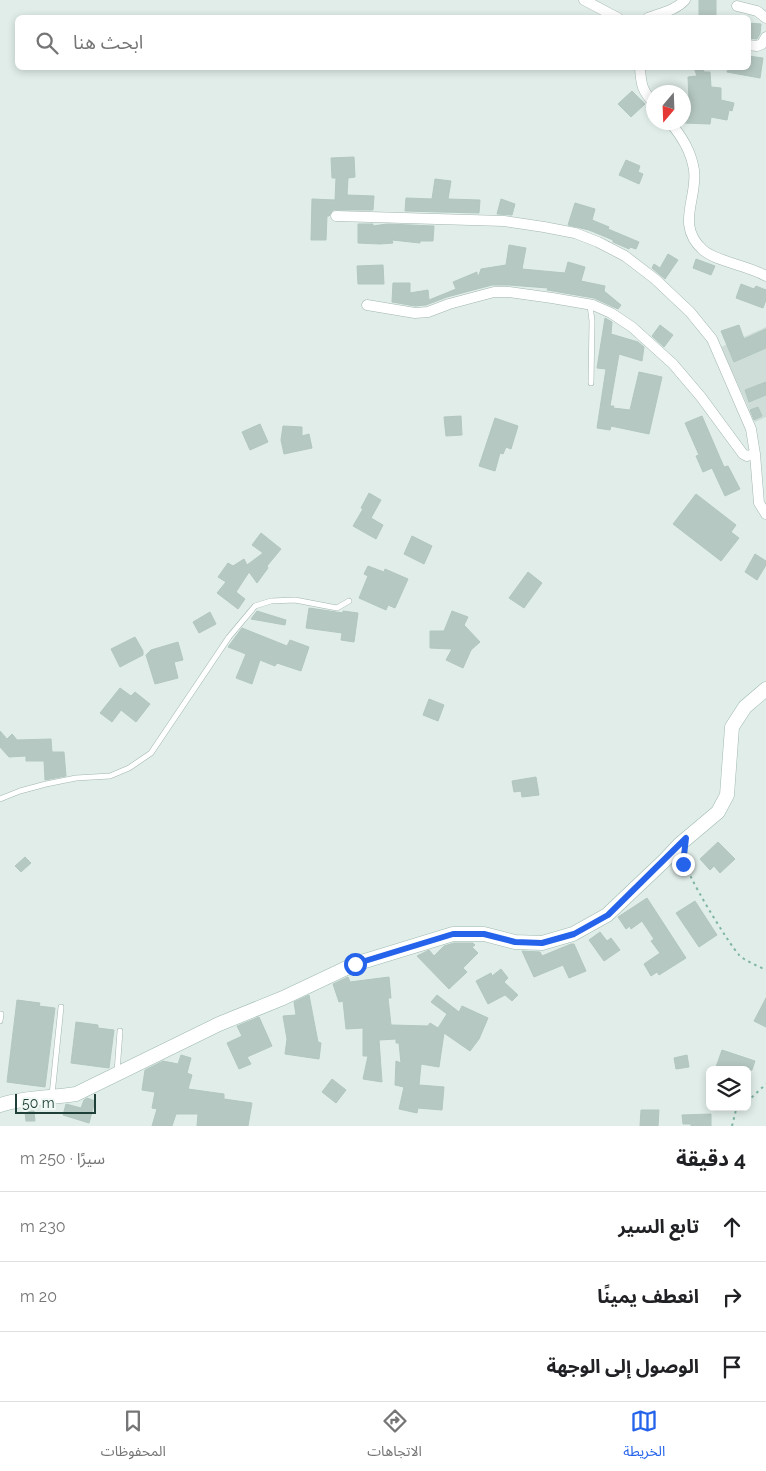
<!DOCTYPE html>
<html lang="ar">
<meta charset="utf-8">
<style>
:root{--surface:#fff;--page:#f6f6f6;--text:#202124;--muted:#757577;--line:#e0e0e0;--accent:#2563eb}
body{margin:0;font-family:Raleway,"Noto Sans Arabic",sans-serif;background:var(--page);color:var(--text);direction:rtl}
.controls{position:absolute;right:15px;bottom:15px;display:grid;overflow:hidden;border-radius:8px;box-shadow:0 2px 8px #0003}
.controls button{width:45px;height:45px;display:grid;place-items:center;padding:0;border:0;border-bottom:1px solid var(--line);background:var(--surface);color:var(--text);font:25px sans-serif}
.compass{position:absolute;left:646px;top:85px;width:45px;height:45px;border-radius:50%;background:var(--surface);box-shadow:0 2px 8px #0003;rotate:199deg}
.scale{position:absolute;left:15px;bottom:12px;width:81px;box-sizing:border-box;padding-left:5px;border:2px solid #1f4038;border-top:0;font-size:14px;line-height:18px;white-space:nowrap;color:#1f4038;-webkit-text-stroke:4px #f1f9f5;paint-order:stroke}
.stop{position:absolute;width:15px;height:15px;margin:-11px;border:4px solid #2563eb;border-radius:50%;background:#fff}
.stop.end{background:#2563eb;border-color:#fff;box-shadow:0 1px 5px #0008}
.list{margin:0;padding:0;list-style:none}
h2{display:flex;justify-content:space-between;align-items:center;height:65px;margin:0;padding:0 20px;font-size:21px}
h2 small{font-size:16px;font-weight:400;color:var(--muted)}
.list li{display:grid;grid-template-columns:32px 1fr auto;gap:15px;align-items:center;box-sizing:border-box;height:70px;padding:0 20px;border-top:1px solid var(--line)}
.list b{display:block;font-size:19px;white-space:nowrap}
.list em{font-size:16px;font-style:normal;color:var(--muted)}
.icon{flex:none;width:28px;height:28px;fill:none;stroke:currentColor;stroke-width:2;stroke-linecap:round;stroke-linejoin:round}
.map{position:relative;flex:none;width:766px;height:1126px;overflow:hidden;direction:ltr}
.search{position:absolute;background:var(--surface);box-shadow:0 2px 8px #0003;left:15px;right:15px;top:15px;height:55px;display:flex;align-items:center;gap:12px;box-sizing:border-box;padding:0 18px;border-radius:8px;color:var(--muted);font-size:19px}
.sheet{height:275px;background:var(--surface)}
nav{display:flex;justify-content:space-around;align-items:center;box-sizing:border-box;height:70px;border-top:1px solid var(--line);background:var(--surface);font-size:14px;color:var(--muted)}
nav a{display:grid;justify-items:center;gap:2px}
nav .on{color:var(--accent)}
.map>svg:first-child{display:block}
</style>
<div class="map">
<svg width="766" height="1126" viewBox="0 0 766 1126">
<rect width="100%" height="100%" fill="#e0ede8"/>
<path fill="#ceddd7" d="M 766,327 L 766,417 L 755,422 L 721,347 Z"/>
<path fill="#b5c8c1" stroke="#b2c7bf" d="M 699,0 L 716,0 L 716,18 L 699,18 Z
M 748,23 L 761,24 L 760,34 L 757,39 L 748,38 Z
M 748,56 L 763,58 L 760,78 L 727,72 L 728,68 L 748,68 Z
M 694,68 L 703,68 L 704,72 L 710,72 L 711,87 L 721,88 L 721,100 L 734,103 L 732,111 L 729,110 L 727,120 L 711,117 L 710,124 L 684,123 L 684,99 L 689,99 L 688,77 L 697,76 Z
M 632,91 L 645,104 L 631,117 L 618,104 Z
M 354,157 L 355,177 L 348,178 L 347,195 L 374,196 L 373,210 L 333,210 L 329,216 L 327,216 L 326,240 L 311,240 L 312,199 L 335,200 L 336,178 L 332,178 L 331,158 Z
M 626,160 L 640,166 L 638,172 L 643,174 L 639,184 L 619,175 Z
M 435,179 L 451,181 L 448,199 L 480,200 L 479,213 L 405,211 L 406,198 L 432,199 Z
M 501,199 L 515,204 L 512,215 L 497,214 Z
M 575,203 L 595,209 L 592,220 L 609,227 L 608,229 L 639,242 L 636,249 L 630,247 L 629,249 L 613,242 L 613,240 L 589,230 L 568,225 Z
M 358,224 L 373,224 L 373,226 L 387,224 L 434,226 L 433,241 L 420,241 L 420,243 L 392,240 L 393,243 L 380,244 L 358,243 Z
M 509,245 L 526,248 L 522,269 L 565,273 L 568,262 L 585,267 L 581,281 L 605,286 L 604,291 L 621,305 L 618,309 L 594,298 L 547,290 L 548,288 L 509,285 L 492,285 L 447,297 L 426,305 L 415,306 L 392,302 L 393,283 L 410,283 L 410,293 L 428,290 L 429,300 L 456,289 L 453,282 L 477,272 L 477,275 L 479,275 L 481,269 L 506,265 Z
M 668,254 L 678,260 L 665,279 L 652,268 L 654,264 L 660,268 Z
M 696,259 L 715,266 L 711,275 L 693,268 Z
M 383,265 L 384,284 L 358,284 L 357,266 Z
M 741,284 L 754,289 L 756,286 L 766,290 L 766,300 L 763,308 L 736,298 Z
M 605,318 L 612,322 L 611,334 L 638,342 L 644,347 L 642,361 L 619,354 L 610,406 L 614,406 L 613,408 L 630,410 L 639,372 L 662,377 L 649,434 L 611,426 L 610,430 L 597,428 L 606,369 L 597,368 Z
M 660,325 L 673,335 L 664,347 L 652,336 Z
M 739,325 L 744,339 L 766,329 L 766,348 L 734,362 L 721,331 Z
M 766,382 L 766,395 L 749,402 L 745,390 Z
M 758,407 L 762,416 L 754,420 L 750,410 Z
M 461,416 L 462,435 L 446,436 L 444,417 Z
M 702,416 L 724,467 L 728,466 L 740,489 L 725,496 L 712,468 L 703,472 L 696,456 L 699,455 L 685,423 Z
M 495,418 L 518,426 L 511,449 L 506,447 L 503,454 L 500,453 L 495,471 L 479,466 Z
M 260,424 L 268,442 L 250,450 L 242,432 Z
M 283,426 L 302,427 L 302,436 L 309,434 L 312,448 L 284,454 L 281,440 Z
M 369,493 L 381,500 L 371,518 L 383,525 L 376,539 L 353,526 L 363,509 L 361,508 Z
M 696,494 L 736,525 L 731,532 L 739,538 L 721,561 L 673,524 Z
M 261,533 L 281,549 L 267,566 L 268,568 L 257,583 L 249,572 L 236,592 L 245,599 L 238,609 L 217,593 L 226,582 L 218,577 L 228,563 L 233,566 L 244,559 L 247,565 L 263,553 L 252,545 Z
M 412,536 L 432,546 L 424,564 L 404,554 Z
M 755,554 L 766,561 L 766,565 L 757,580 L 745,572 Z
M 368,566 L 384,572 L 385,569 L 408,579 L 395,608 L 388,605 L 386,610 L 359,598 L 368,576 L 364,574 Z
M 528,572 L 542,583 L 524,608 L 509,598 Z
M 309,608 L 343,613 L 343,611 L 358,613 L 354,642 L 341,640 L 342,633 L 306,628 Z
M 257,611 L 286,620 L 285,625 L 251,619 Z
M 452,611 L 468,617 L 464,625 L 480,642 L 471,650 L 463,668 L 446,660 L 452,649 L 430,648 L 430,631 L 444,631 Z
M 210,612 L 216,624 L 199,633 L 193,622 Z
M 242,628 L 287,646 L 290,640 L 309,647 L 301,671 L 277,663 L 275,666 L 260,660 L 252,684 L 236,678 L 246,654 L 228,647 Z
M 135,637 L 143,651 L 143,655 L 120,667 L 111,649 Z
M 178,642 L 183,660 L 174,662 L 178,678 L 155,684 L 146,655 L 151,650 Z
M 120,688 L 131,696 L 135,692 L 150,704 L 136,722 L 121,710 L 112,722 L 100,713 Z
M 429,699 L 444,705 L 438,721 L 423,715 Z
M 0,731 L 7,739 L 12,734 L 17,740 L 51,739 L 52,752 L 64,752 L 66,776 L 45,780 L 44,761 L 26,761 L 26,756 L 9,757 L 0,747 Z
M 536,777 L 539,795 L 522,797 L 521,791 L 514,792 L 512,781 Z
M 718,842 L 735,859 L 720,873 L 714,866 L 710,870 L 700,859 Z
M 25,857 L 31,863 L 21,872 L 15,866 Z
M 647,898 L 686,958 L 659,975 L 657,972 L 651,976 L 644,964 L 660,953 L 651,941 L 654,939 L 642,921 L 631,929 L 630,926 L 626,929 L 618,917 Z
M 695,901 L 717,935 L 699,947 L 676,913 Z
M 600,932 L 607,941 L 611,938 L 620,950 L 604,961 L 589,940 Z
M 454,943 L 473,943 L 475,945 L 472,947 L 478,953 L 463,968 L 467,972 L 449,989 L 417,956 L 429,950 L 434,956 L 444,946 Z
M 571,944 L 574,944 L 586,971 L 569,978 L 563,965 L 534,977 L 522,951 L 540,952 L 542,956 Z
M 501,969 L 508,978 L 504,982 L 518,995 L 512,1001 L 505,995 L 488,1004 L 476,981 L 491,973 L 492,976 Z
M 348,977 L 350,982 L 389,977 L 391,998 L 388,998 L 391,1025 L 428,1026 L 430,1023 L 438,1028 L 447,1014 L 431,1002 L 437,995 L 459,1012 L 462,1006 L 488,1018 L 479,1039 L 470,1051 L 444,1033 L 439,1067 L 421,1064 L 419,1085 L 444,1087 L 442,1110 L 418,1108 L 417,1113 L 399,1109 L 404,1087 L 395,1085 L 396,1061 L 401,1063 L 399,1043 L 396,1043 L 396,1039 L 379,1040 L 382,1082 L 363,1079 L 368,1056 L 363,1056 L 363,1028 L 346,1029 L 343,1001 L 339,1002 L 333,984 Z
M 309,995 L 318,1042 L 321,1043 L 319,1059 L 285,1054 L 287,1039 L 283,1016 L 296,1015 L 294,1002 Z
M 766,998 L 766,1027 L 754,1021 Z
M 17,1000 L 40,1003 L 39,1006 L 55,1008 L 45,1087 L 7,1082 Z
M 259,1017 L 272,1046 L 247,1057 L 251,1064 L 239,1069 L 227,1043 L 242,1036 L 237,1026 Z
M 76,1022 L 98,1025 L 98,1028 L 114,1030 L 109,1068 L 71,1063 Z
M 722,1050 L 755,1061 L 752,1070 L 715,1070 Z
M 181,1055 L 191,1058 L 187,1073 L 192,1075 L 188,1089 L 224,1094 L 224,1099 L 252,1103 L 248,1126 L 197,1126 L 198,1114 L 176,1114 L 172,1126 L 152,1126 L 157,1109 L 152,1108 L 155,1092 L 142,1090 L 145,1070 L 163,1061 L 178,1064 Z
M 687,1055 L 689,1067 L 676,1069 L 674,1058 Z
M 332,1079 L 346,1090 L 336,1103 L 322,1092 Z
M 87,1098 L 95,1101 L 89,1123 L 63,1115 L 66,1104 L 81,1108 L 84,1100 Z
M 641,1110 L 659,1110 L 658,1126 L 640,1126 Z
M 34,1111 L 35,1121 L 26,1121 L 25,1112 Z
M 711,1114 L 711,1126 L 691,1126 L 691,1124 L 683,1124 L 682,1115 Z"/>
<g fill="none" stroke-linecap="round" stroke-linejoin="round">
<g stroke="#a2b6b0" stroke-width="6">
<path id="lane" d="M 590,305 L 592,321 L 591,383
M 0,799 L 20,791 L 46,784 L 76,778 L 110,776 L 129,768 L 151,753 L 229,637 L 255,606 L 271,601 L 295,600 L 337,608 L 349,601
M 0,1021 L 1,1014
M 117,1072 L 120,1031
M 52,1095 L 61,1007"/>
</g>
<g stroke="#a2b6b0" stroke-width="11">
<path id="street" d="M 584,0 L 618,18
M 737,6 L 757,11 L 766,18
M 648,18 C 661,13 676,10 685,0
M 748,45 L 757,46 L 762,44 L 766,37
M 640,68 C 641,84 642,91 654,103
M 670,122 C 682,137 691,151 694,170 C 698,198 675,225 703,250 C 717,262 747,265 766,276
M 336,216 L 504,221 L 544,227 L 575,233 L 598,242 L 625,256 L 655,279 L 690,312 L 712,339 L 751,429 L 755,454 L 759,503 L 766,514
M 367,305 L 415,313 L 428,312 L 449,304 L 494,292 L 509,292 L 552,298 L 593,305 L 611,313 L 632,327 L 673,364 L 701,397 L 743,454 L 747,456 L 755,454"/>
</g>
<g stroke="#9ebab1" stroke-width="15">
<path id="secondary" d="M 0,1105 C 25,1097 51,1098 76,1094 L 219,1024 L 283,998 L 355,964 L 453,934 L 484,934 L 515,942 L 542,943 L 573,934 L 607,915 L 665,860 L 680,844 L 718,812 L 727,795 L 732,727 L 745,707 L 766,689"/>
</g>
<path stroke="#7db4a4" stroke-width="2" stroke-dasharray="2.5 4" stroke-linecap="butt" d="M 684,858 C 683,870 729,944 739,955 C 745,961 758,966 766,970
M 747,1102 L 766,1084
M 732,1126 L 736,1110 L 740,1107"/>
<use href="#lane" stroke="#fff" stroke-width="5"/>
<use href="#street" stroke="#fff" stroke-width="10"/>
<use href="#secondary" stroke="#fff" stroke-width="14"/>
</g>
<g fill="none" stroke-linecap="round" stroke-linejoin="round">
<path stroke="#2563eb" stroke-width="6" d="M 355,964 L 453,934 L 484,934 L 515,942 L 542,943 L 574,934 L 608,915 L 686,838 L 683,864"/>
</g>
</svg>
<div class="controls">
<button><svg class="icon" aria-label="layers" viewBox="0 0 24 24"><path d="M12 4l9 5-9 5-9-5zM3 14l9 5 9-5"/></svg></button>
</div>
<svg class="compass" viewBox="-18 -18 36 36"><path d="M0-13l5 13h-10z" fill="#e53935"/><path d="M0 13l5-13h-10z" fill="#757577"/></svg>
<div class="scale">50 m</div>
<div class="stop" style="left:355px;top:964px"></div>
<div class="stop end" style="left:683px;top:864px"></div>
<div class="search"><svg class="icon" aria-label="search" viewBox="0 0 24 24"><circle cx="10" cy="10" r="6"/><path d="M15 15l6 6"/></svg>ابحث هنا</div>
</div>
<section class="sheet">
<h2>4 دقيقة<small>سيرًا · 250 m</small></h2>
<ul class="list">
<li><svg class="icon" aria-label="ahead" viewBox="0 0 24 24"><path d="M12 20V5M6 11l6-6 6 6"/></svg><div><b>تابع السير</b></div><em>230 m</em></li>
<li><svg class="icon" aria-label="right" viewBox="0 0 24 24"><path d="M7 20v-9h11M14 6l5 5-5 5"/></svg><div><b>انعطف يمينًا</b></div><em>20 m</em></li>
<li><svg class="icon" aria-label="arrive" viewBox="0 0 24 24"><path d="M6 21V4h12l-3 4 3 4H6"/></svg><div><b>الوصول إلى الوجهة</b></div></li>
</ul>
</section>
<nav>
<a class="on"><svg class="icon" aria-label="map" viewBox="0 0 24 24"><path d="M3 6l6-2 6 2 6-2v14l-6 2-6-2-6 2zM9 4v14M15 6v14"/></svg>الخريطة</a>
<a><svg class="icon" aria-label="directions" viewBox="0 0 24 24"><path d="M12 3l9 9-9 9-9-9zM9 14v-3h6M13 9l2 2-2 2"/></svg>الاتجاهات</a>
<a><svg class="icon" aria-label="saved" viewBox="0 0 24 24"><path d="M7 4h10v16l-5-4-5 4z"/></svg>المحفوظات</a>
</nav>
